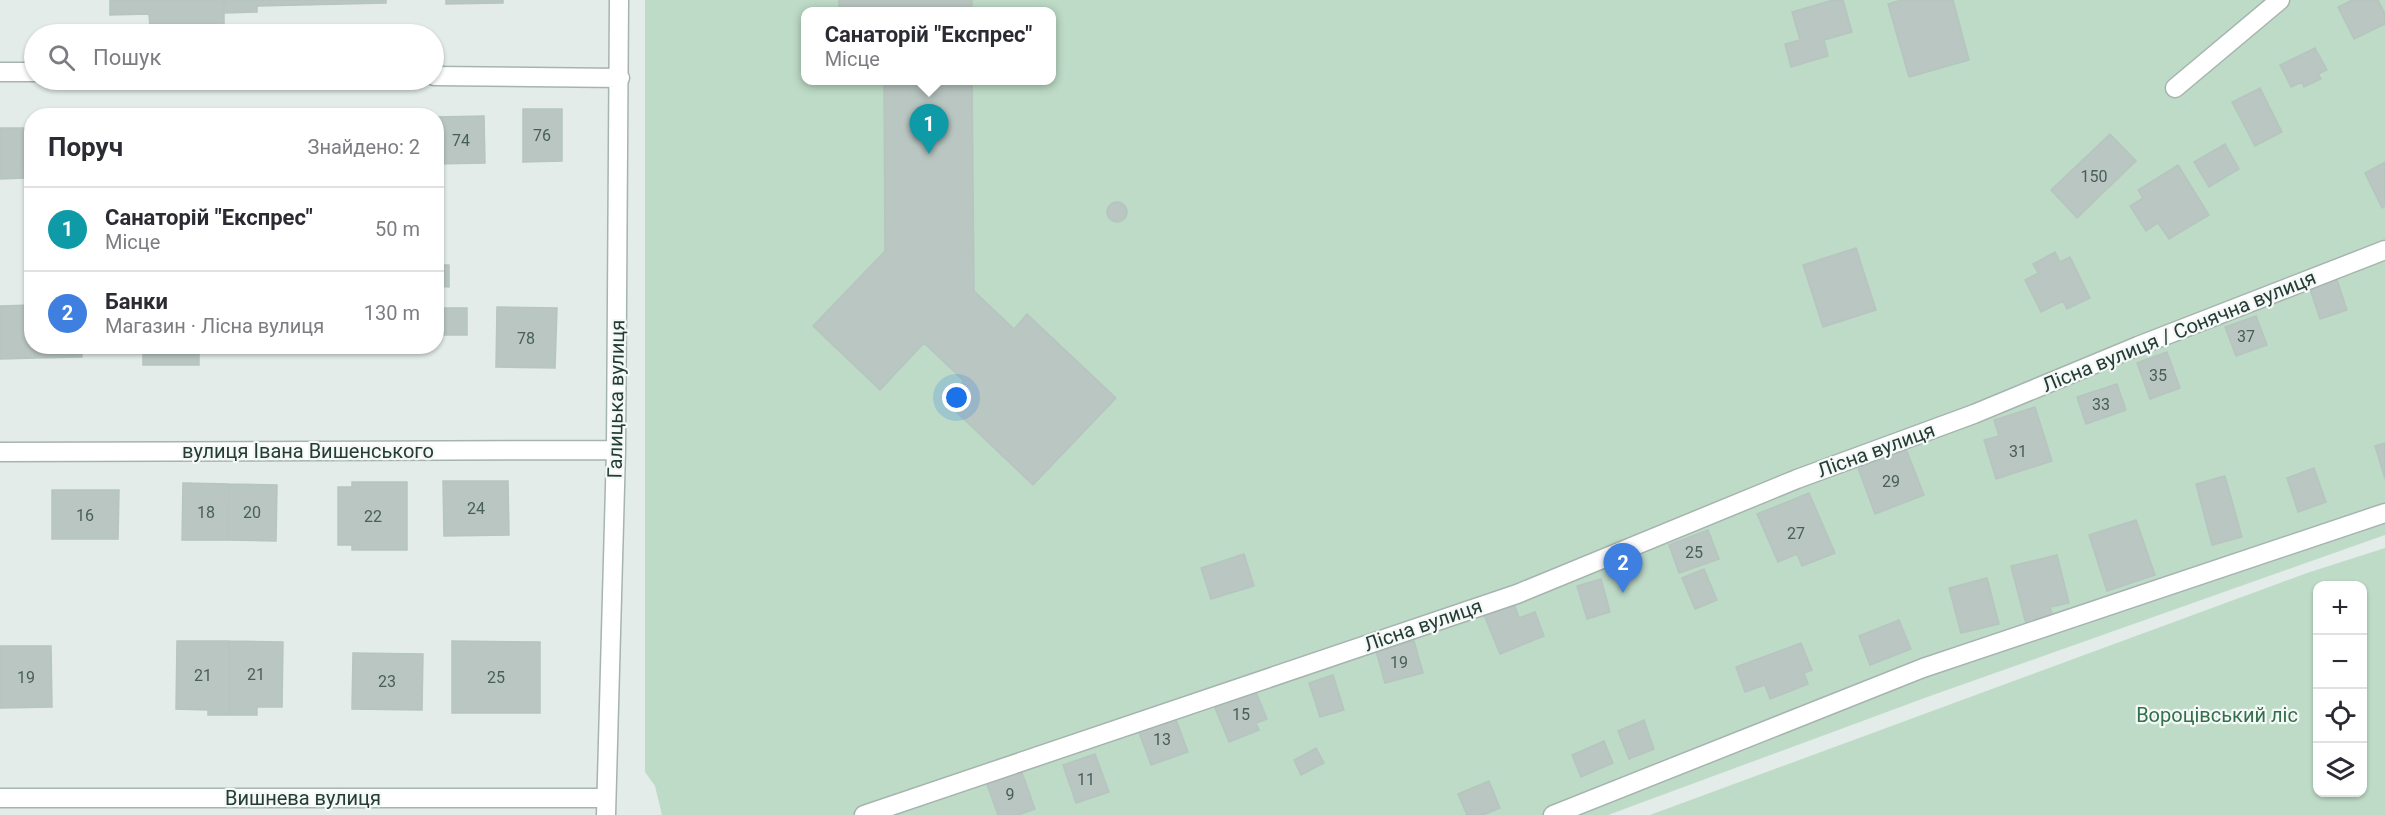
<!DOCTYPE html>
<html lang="uk">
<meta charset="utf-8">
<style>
:root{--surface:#fff;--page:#f7f7f7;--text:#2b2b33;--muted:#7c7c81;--line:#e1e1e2;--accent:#7f564b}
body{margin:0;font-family:Roboto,sans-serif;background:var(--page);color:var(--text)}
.controls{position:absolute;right:18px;bottom:18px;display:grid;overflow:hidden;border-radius:12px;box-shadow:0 2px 4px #0004}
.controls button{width:54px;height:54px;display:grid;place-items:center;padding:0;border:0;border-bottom:2px solid var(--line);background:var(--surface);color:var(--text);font:30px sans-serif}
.you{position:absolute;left:957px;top:398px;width:21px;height:21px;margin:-15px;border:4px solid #fff;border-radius:50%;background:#1a73e8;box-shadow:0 0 0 9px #1a73e833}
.badge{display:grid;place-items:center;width:39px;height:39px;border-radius:50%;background:var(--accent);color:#fff;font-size:20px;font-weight:700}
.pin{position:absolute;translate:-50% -50px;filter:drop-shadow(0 2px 3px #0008)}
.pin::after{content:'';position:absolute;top:32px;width:21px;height:18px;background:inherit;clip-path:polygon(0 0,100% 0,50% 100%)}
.popup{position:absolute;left:801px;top:7px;width:255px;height:78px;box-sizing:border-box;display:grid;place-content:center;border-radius:12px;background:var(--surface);filter:drop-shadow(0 2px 4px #0005);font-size:20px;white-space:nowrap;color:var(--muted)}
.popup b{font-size:22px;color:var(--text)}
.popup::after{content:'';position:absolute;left:50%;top:100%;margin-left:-12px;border:12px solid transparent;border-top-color:var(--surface)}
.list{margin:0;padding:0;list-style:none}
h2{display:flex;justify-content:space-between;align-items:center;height:78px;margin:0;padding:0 24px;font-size:26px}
h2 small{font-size:20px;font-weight:400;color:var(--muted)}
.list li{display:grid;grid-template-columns:39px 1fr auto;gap:18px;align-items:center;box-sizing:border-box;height:84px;padding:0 24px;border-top:2px solid var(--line)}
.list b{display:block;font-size:22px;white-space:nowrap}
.list p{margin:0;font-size:20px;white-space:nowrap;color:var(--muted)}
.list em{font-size:20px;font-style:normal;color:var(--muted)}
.icon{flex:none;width:33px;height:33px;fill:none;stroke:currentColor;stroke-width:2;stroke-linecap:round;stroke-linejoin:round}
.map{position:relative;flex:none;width:2385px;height:815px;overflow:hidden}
.search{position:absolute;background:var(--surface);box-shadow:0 2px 4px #0004;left:24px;top:24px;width:420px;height:66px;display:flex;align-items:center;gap:15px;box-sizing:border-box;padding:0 21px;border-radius:33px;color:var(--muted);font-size:22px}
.panel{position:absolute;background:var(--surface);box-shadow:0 2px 4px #0004;left:24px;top:108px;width:420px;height:246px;border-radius:24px}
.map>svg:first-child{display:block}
</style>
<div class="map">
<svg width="2385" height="815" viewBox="0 0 2385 815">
<rect width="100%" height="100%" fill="#e3ece8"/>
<path fill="#bedbc7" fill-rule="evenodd" d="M 645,0 L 2385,0 L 2385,535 L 1930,696 L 1608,815 L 662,815 L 655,786 L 645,772 ZM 806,12 L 1052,12 L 1052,80 L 806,80 Z
M 2385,548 L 2385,815 L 1650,815 L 2307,573 ZM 2318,586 L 2362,586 L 2362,792 L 2318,792 Z"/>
<path fill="#b9c6c1" stroke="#b6c5bf" stroke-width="1.5" d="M 110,0 L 224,0 L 224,26 L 150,28 L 149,14 L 110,15 Z
M 224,0 L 386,0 L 386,3 L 257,6 L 257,12 L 224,13 Z
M 446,0 L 503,0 L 503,3 L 446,4 Z
M 839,0 L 972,0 L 972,12 L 839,12 Z
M 1833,0 L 1843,0 L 1852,32 L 1824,40 L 1828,56 L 1791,67 L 1785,44 L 1800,40 L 1792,12 Z
M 1901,0 L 1953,0 L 1969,60 L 1909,77 L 1888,4 Z
M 2352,0 L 2378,0 L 2385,14 L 2385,24 L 2354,39 L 2338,7 Z
M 2315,48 L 2327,70 L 2318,74 L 2321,79 L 2304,87 L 2302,82 L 2291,87 L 2280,65 Z
M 884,80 L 972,80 L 974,291 L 1014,329 L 1027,314 L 1116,398 L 1033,485 L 945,401 L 964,381 L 924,343 L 880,390 L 813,326 L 885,251 Z
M 2260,88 L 2282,132 L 2255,146 L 2232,102 Z
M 523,109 L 562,109 L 562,161 L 523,162 Z
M 484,116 L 485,163 L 436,164 L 436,117 Z
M 0,128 L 23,128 L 25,178 L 0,179 Z
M 23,128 L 32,128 L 32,178 L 25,178 Z
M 2110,134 L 2136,161 L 2077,218 L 2051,190 Z
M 2225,144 L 2239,169 L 2209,187 L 2194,162 Z
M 2385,162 L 2385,206 L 2382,208 L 2365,173 Z
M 2178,165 L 2209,215 L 2169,239 L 2158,223 L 2146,231 L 2130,206 L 2143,198 L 2138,190 Z
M1107 212a10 10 0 1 1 20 0a10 10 0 1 1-20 0Z
M 1856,248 L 1876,310 L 1823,327 L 1803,265 Z
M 2055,252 L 2060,262 L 2070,257 L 2090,298 L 2067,309 L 2063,301 L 2041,312 L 2025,280 L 2038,273 L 2033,264 Z
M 436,265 L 449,265 L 449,287 L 436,286 Z
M 2337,280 L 2347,310 L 2320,319 L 2310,289 Z
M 32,305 L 32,346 L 34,346 L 35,358 L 0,359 L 0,306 Z
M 497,307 L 557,308 L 555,368 L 496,367 Z
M 436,308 L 467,308 L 467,335 L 436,335 Z
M 2256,316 L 2267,345 L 2236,356 L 2225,327 Z
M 34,346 L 81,346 L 82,357 L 35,358 Z
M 143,346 L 199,346 L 199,365 L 143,365 Z
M 2167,352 L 2180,388 L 2150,399 L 2137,363 Z
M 2117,384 L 2126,410 L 2086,424 L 2077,397 Z
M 2035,407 L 2052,461 L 1996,479 L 1984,440 L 1999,436 L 1994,420 Z
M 2385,443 L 2385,479 L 2375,446 Z
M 1906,449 L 1924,495 L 1875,514 L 1858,468 Z
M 2314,468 L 2326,502 L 2298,512 L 2287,478 Z
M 2225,476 L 2242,537 L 2212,545 L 2196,484 Z
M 443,481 L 508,481 L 509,535 L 444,536 Z
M 352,482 L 407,482 L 407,550 L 352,550 L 352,545 L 338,545 L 338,487 L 352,487 Z
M 183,483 L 229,484 L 228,540 L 182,540 Z
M 229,484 L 277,485 L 276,541 L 228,540 Z
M 52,490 L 119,490 L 118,539 L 52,539 Z
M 1809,493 L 1835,553 L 1802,566 L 1797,554 L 1778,562 L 1757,514 Z
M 2136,520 L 2155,575 L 2107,591 L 2089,535 Z
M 1708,530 L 1719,559 L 1679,573 L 1669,545 Z
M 1244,554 L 1254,586 L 1211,599 L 1201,568 Z
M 2057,555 L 2069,603 L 2050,607 L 2053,617 L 2026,624 L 2011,566 Z
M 1704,569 L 1717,600 L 1695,609 L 1682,578 Z
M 1987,578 L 1999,624 L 1961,633 L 1949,588 Z
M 1601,579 L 1610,612 L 1587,619 L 1577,586 Z
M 1514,603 L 1519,618 L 1535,612 L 1544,636 L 1500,654 L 1484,615 Z
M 1899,620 L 1911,649 L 1870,665 L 1859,636 Z
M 177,641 L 229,641 L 229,715 L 208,715 L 208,710 L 176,709 Z
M 229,641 L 283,642 L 282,707 L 257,707 L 257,715 L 229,715 Z
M 452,641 L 540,642 L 540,713 L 452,713 Z
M 1414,641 L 1423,673 L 1385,683 L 1376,651 Z
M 1801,643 L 1812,670 L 1804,673 L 1808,684 L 1770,699 L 1765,685 L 1745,692 L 1736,667 Z
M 0,646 L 51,646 L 52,707 L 0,708 Z
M 353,653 L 423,654 L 422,710 L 352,709 Z
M 1333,675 L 1344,710 L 1320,717 L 1309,683 Z
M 1256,692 L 1267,719 L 1256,723 L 1259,730 L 1229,742 L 1215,708 Z
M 1174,714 L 1188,752 L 1151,765 L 1137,727 Z
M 1644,720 L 1654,749 L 1629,759 L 1618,731 Z
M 1604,741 L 1613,763 L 1581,777 L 1572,755 Z
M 1316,748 L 1324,763 L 1301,775 L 1294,760 Z
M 1095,754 L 1109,792 L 1076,803 L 1063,765 Z
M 1020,767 L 1035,809 L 1018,815 L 998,815 L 985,779 Z
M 1489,781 L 1500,808 L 1483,815 L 1467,815 L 1458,794 Z"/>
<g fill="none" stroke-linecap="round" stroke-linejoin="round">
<g stroke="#a6b4af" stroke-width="21">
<path id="minor" d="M 0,72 L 34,72
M 434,76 L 620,78
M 2175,88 L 2280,0
M 0,452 L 616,450
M 0,798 L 606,798
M 606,815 L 616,450 L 619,0
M 864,815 L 1517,594 L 1797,479 L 1974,414 L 2138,346 L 2385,250
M 1553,815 L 1923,668 L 2385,513"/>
</g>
<use href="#minor" stroke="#fff" stroke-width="18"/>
</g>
<g text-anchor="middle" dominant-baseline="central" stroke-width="4.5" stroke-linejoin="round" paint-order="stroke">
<g font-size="16" fill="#4a5e59">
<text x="542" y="135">76</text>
<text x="461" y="140">74</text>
<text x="2094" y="176">150</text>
<text x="2246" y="336">37</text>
<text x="526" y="338">78</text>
<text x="2158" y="375">35</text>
<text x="2101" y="404">33</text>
<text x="2018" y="451">31</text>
<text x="1891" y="481">29</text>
<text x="476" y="508">24</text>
<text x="206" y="512">18</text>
<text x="252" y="512">20</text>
<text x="85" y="515">16</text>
<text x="373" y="516">22</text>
<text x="1796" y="533">27</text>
<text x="1694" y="552">25</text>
<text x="1399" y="662">19</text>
<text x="256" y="674">21</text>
<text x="203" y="675">21</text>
<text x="26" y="677">19</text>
<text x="496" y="677">25</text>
<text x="387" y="681">23</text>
<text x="1241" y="714">15</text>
<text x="1162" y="739">13</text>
<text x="1086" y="779">11</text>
<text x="1010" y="794">9</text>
</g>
<g font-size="20" fill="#253c36" stroke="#f4f8f6">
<text transform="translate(2179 331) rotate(-22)">Лісна вулиця / Сонячна вулиця</text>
<text transform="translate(616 399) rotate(-89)">Галицька вулиця</text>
<text transform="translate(1876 450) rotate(-20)">Лісна вулиця</text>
<text x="308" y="451">вулиця Івана Вишенського</text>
<text transform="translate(1423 625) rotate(-19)">Лісна вулиця</text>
<text x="303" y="798">Вишнева вулиця</text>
</g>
<g font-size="20" fill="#326f4b" stroke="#f4f8f6">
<text x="2217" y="715">Вороцівський ліс</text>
</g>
</g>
</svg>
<div class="controls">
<button>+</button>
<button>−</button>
<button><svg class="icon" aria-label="locate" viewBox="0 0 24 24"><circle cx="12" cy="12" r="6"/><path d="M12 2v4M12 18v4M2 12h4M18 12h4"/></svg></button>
<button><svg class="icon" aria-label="layers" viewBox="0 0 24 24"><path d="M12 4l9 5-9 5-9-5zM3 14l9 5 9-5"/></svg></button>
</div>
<div class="you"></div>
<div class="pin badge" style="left:929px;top:154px;background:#0f9aa8">1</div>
<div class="popup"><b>Санаторій &quot;Експрес&quot;</b>Місце</div>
<div class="pin badge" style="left:1623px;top:593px;background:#3f7fe0">2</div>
<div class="search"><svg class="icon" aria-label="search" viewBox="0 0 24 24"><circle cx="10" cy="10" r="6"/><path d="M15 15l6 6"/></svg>Пошук</div>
<section class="panel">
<h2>Поруч<small>Знайдено: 2</small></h2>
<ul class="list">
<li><span class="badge" style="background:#0f9aa8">1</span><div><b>Санаторій &quot;Експрес&quot;</b><p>Місце</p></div><em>50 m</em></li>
<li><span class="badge" style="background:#3f7fe0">2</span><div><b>Банки</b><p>Магазин · Лісна вулиця</p></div><em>130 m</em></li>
</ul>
</section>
</div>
